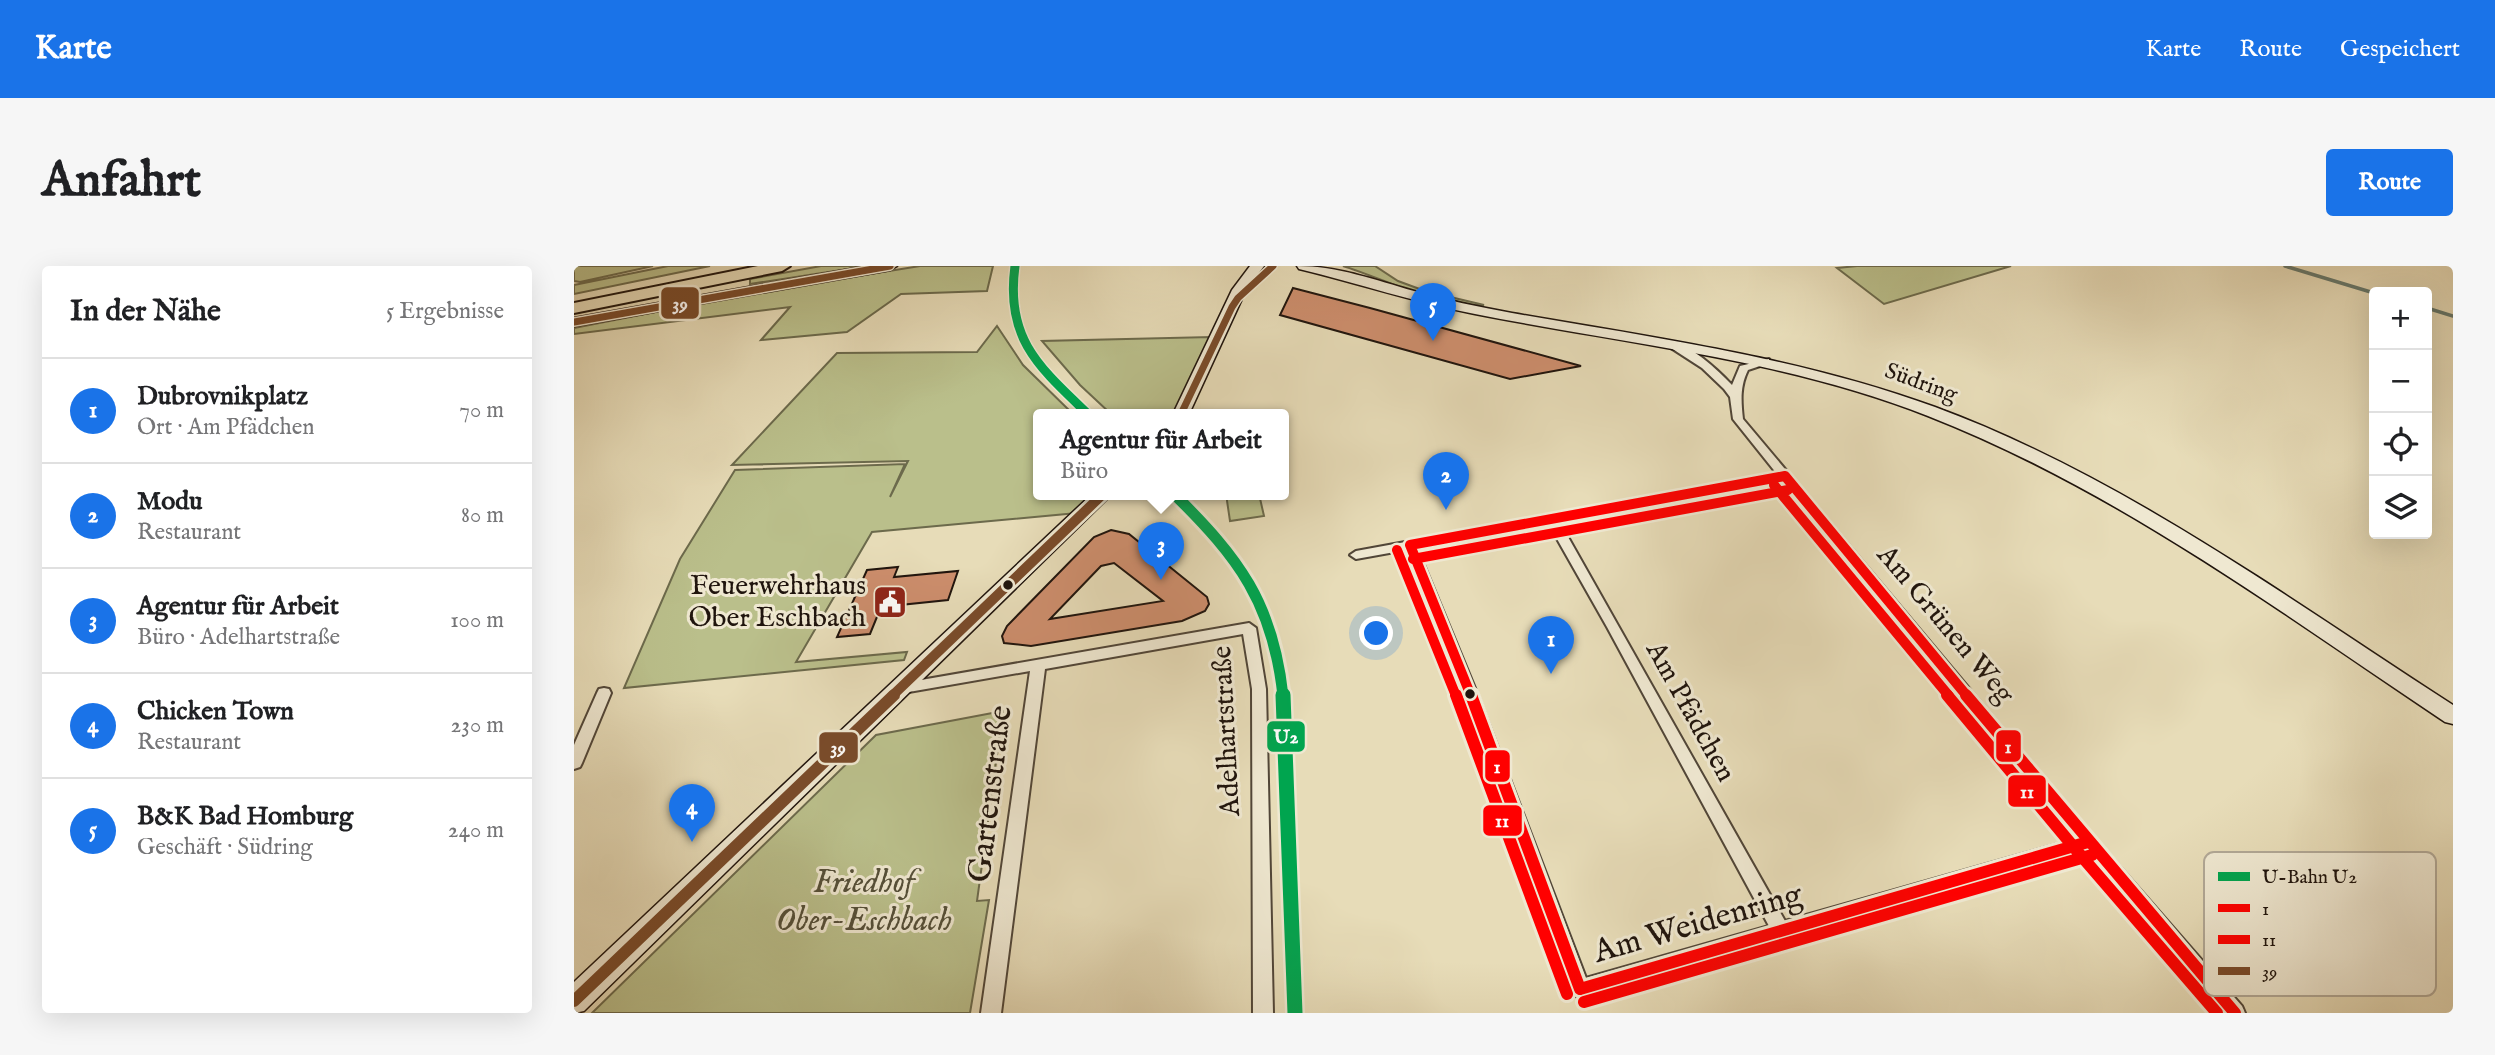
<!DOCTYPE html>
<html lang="de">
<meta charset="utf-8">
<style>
:root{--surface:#fff;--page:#f6f6f6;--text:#202124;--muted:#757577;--line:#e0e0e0;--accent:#1a73e8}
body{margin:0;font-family:"IM FELL English",serif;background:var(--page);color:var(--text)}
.controls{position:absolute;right:21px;top:21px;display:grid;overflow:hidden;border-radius:7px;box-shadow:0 7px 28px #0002}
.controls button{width:63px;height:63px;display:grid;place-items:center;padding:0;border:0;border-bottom:2px solid var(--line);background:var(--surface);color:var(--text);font:35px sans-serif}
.you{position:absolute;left:803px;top:368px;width:24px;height:24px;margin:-18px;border:5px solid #fff;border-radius:50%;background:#1a73e8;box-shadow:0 0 0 10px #1a73e833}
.badge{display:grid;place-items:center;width:46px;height:46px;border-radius:50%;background:var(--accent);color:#fff;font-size:23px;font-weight:700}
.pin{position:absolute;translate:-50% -58px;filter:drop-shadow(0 2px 4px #0008)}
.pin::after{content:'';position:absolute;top:37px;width:24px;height:21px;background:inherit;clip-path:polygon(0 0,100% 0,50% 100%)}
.popup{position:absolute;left:459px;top:143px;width:256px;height:91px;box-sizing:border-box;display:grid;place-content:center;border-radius:7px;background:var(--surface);filter:drop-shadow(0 2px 5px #0005);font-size:23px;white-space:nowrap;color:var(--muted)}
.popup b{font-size:26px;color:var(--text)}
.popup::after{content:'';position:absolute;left:50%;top:100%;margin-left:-14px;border:14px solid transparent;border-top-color:var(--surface)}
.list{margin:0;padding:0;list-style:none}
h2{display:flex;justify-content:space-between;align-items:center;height:91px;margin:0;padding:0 28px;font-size:30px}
h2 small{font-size:23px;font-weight:400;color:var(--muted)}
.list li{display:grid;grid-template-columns:46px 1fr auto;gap:21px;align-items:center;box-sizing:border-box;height:105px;padding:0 28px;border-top:2px solid var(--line)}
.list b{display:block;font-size:26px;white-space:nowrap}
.list p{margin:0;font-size:23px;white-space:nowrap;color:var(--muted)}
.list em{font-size:23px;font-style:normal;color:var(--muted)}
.icon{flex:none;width:38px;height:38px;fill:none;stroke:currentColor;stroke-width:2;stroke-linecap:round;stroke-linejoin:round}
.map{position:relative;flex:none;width:1879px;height:747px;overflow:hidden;border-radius:7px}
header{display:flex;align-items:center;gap:42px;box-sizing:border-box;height:98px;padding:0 35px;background:var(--accent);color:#fff}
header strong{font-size:33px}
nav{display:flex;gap:38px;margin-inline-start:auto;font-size:24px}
.intro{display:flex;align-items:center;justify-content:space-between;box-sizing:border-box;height:168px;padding:0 42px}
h1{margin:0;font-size:49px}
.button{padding:18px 32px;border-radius:7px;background:var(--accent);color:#fff;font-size:24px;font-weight:700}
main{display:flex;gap:42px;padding:0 42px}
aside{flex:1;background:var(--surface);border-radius:7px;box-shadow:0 7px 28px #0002}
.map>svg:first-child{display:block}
</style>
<header>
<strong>Karte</strong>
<nav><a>Karte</a><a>Route</a><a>Gespeichert</a></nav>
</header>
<div class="intro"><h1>Anfahrt</h1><a class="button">Route</a></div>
<main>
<aside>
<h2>In der Nähe<small>5 Ergebnisse</small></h2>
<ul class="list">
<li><span class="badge">1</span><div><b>Dubrovnikplatz</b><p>Ort · Am Pfädchen</p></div><em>70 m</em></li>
<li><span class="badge">2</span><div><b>Modu</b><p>Restaurant</p></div><em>80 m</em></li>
<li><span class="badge">3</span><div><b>Agentur für Arbeit</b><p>Büro · Adelhartstraße</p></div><em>100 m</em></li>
<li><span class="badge">4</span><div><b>Chicken Town</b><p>Restaurant</p></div><em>230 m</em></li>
<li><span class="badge">5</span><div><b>B&amp;K Bad Homburg</b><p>Geschäft · Südring</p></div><em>240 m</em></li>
</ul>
</aside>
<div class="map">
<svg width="1879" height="747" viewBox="0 0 1879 747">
<rect width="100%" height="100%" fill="#e7dcb8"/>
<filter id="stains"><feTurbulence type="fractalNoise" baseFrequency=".00286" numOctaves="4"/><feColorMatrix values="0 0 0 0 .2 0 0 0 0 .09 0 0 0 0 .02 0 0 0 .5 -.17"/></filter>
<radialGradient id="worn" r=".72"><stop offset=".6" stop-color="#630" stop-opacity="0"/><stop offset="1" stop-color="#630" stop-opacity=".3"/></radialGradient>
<path fill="#babf8b" stroke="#6c6a4c" stroke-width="2" d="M 0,0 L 79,0 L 6,16 L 0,15 Z
M 94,0 L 136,0 L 0,28 L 0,19 Z
M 247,0 L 293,0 L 176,18 L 176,13 Z
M 346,0 L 419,0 L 413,25 L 327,28 L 273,66 L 187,74 L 216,41 L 0,68 L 0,62 L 178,27 Z
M 769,0 L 801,0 L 824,15 L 851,25 L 910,39 C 870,44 808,12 769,0 Z
M 1283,0 L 1437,0 L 1310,38 L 1263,2 Z
M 423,60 L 449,99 L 499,148 L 464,148 L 464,228 L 521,228 L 503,247 L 298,266 L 222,396 L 333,386 L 330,394 L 50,422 L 106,293 L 161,204 L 331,198 L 316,231 L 334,195 L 158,199 L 263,87 L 403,86 Z
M 637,71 L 599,148 L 537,148 L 506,119 L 468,75 Z
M 652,228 L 685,228 L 690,250 L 656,255 Z
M 429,445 L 403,635 L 415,634 L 396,747 L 18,747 L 302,469 Z"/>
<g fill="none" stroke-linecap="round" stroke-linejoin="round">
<path stroke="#67796d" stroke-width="3.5" d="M 1711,0 L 1800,27
M 1853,42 L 1879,50"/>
</g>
<path fill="#cd8e6d" stroke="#1f140d" stroke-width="2" fill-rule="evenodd" d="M 719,22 L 796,42 L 1007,100 L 936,113 L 706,49 Z
M 537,264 L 555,268 L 633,331 L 635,338 L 631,345 L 608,355 L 457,380 L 430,377 L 428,370 L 433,360 L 520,271 ZM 540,297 L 589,335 L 476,353 L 527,300 Z
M 324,301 L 320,311 L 384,305 L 374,334 L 307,341 L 296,368 L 263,371 L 293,304 Z"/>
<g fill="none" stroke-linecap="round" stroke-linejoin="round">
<g stroke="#514638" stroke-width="4">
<path id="street" d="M 1094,76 C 1113,75 1145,105 1158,119 L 1166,100 L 1195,93 L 1195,97 L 1174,104 C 1166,120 1167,135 1169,153 L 1520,571 L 1668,740 L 1671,747 L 1649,747 L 1511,584 L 1006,732 L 999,729 L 889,427 L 832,284 L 782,293 L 776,289 L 782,285 L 1203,208 L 1159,153 L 1156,131 L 1150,123 L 1128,102 L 1094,80 ZM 1208,214 L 1501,573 L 1211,655 L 985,255 ZM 974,257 L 1033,361 L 1195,660 L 1012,712 L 903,427 L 843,282 Z
M 675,357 L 682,362 L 692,423 L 699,747 L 679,747 L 678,423 L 669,368 L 471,403 L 427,747 L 407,747 L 456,405 L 329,427 L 324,426 L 322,422 L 324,418 Z
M 30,422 L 35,423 L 37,427 L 8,497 L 6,501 L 0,503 L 0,479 L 23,427 L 25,423 Z"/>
</g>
<g stroke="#1f140d" stroke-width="3">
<path id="secondary" d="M 294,0 L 323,0 L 316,4 L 0,60 L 0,52 Z
M 676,0 L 690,0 L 672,24 L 615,148 L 599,148 L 658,24 Z
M 723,0 C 764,0 801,14 840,25 C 872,34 905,41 938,47 C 1081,72 1224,91 1361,141 C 1548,210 1713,332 1879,439 L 1879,458 L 1871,456 C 1705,345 1541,223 1354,150 C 1209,93 1053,78 901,48 C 842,37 784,17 725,3 Z
M 518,228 L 538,228 L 10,745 L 0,747 L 0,716 Z"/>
</g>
<g stroke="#1f140d" stroke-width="4">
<path id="highway" d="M 184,0 L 216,0 L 208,5 L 0,47 L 0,37 Z"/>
</g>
<use href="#street" fill="#efe8d1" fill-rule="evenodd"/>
<use href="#secondary" fill="#efe8d1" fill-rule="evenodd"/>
<use href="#highway" fill="#e7dcb8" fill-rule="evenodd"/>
<g stroke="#efe8d1" stroke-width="15">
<path id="bus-1-far1" d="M 1211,210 L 1393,430
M 836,279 L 897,430
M 836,279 L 1211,210"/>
</g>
<g stroke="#efe8d1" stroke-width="18">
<path id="bus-1" d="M 897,429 L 1006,723
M 1392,429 L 1661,747
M 1006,723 L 1514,576"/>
</g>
<g stroke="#efe8d1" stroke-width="15">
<path id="bus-2-far1" d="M 1200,219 L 1375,430
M 823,284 L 882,430
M 839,293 L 1214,224"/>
</g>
<g stroke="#efe8d1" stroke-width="18">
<path id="bus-2" d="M 882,429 L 993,728
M 1373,429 L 1503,585 L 1643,747
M 1010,736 L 1518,589"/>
</g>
<g stroke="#efe8d1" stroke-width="10">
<path id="bus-3-far2" d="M 0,56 L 316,0
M 607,148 L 658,41 L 664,32 L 699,0"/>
</g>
<g stroke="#efe8d1" stroke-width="15">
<path id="bus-3-far1" d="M 318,430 L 529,228"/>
</g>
<g stroke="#efe8d1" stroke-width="18">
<path id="bus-3" d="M 0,735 L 320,429"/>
</g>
<use href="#bus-1-far1" stroke="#f00" stroke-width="10"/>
<use href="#bus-1" stroke="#f00" stroke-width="12"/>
<use href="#bus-2-far1" stroke="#f00" stroke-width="10"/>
<use href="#bus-2" stroke="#f00" stroke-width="12"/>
<use href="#bus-3-far2" stroke="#7a4b2a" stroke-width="7"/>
<use href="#bus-3-far1" stroke="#7a4b2a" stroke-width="10"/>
<use href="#bus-3" stroke="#7a4b2a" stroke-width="12"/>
<g stroke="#efe8d1" stroke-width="12">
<path id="metro-1-far2" d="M 441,0 C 431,73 465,101 514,148"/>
</g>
<g stroke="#efe8d1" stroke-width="17">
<path id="metro-1-far1" d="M 600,228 C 665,292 699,337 709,430"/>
</g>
<g stroke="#efe8d1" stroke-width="20">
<path id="metro-1" d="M 709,429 L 721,747"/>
</g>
<use href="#metro-1-far2" stroke="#00a54f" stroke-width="9"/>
<use href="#metro-1-far1" stroke="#00a54f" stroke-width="11"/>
<use href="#metro-1" stroke="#00a54f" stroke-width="15"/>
</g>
<defs>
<g id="civic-square" transform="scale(1.75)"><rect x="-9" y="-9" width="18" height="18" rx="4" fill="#8f2418" stroke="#efe8d1"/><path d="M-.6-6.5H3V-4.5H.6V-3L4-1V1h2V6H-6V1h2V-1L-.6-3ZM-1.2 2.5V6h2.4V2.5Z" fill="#fff"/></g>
</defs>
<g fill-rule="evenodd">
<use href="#civic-square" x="316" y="336"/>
</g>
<g fill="#1f140d" stroke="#efe8d1" stroke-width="2.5">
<circle cx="434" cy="319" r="6"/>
<circle cx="896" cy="428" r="6"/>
</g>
<g text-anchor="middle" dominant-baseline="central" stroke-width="6" stroke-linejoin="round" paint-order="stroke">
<g font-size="23" fill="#1f140d" stroke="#efe8d1">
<text transform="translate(1347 117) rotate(20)">Südring</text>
</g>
<g font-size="28" fill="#1f140d" stroke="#efe8d1" text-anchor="end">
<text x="292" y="320">Feuerwehrhaus<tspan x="292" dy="32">Ober Eschbach</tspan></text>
</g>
<g font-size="28" fill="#1f140d" stroke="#efe8d1">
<text transform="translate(1371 359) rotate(50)">Am Grünen Weg</text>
<text transform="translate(1116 446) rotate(61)">Am Pfädchen</text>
<text transform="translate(653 465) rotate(-93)">Adelhartstraße</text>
</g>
<g font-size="33" fill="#1f140d" stroke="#efe8d1">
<text transform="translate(417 528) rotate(-83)">Gartenstraße</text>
<text transform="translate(1124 658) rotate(-16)">Am Weidenring</text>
</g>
<g font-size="33" font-style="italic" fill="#555039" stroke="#efe8d1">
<text x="290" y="617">Friedhof<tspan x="290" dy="38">Ober-Eschbach</tspan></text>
</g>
</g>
<rect x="1630" y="586" width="232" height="144" rx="10" fill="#efe8d1" stroke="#b1a896" stroke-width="2"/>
<rect x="1644" y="606" width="32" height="9" fill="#00a54f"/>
<rect x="1644" y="638" width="32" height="8" fill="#f00"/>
<rect x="1644" y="669" width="32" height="9" fill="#f00"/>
<rect x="1644" y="701" width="32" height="8" fill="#7a4b2a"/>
<g font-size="19" fill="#1f140d">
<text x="1688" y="617">U-Bahn U2</text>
<text x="1688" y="649">1</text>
<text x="1688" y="680">11</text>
<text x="1688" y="712">39</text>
</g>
<g stroke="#efe8d1" stroke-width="2.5">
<rect x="86" y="20" width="40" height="34" rx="7" fill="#7a4b2a"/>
<rect x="692" y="454" width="40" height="33" rx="7" fill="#00a54f"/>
<rect x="1421" y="463" width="27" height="34" rx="7" fill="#f00"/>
<rect x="244" y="465" width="41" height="33" rx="7" fill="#7a4b2a"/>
<rect x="910" y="483" width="27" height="34" rx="7" fill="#f00"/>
<rect x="1433" y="508" width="40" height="34" rx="7" fill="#f00"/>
<rect x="908" y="538" width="41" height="33" rx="7" fill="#f00"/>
</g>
<g font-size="19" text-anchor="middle" font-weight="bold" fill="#fff">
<text x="106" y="44">39</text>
<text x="712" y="477">U2</text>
<text x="1434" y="487">1</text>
<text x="264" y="488">39</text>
<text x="923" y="507">1</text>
<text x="1453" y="532">11</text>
<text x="928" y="561">11</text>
</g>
<rect width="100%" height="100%" filter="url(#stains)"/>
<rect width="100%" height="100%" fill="url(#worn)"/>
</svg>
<div class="controls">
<button>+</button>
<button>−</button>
<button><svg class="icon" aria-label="locate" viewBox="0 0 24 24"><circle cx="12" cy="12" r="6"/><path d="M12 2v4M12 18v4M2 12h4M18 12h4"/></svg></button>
<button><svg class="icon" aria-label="layers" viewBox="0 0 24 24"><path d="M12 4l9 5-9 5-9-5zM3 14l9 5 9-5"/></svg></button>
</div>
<div class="you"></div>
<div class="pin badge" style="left:977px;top:408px">1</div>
<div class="pin badge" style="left:872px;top:244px">2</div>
<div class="pin badge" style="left:587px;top:314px">3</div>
<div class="popup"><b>Agentur für Arbeit</b>Büro</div>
<div class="pin badge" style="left:118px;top:576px">4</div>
<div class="pin badge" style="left:859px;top:75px">5</div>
</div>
</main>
